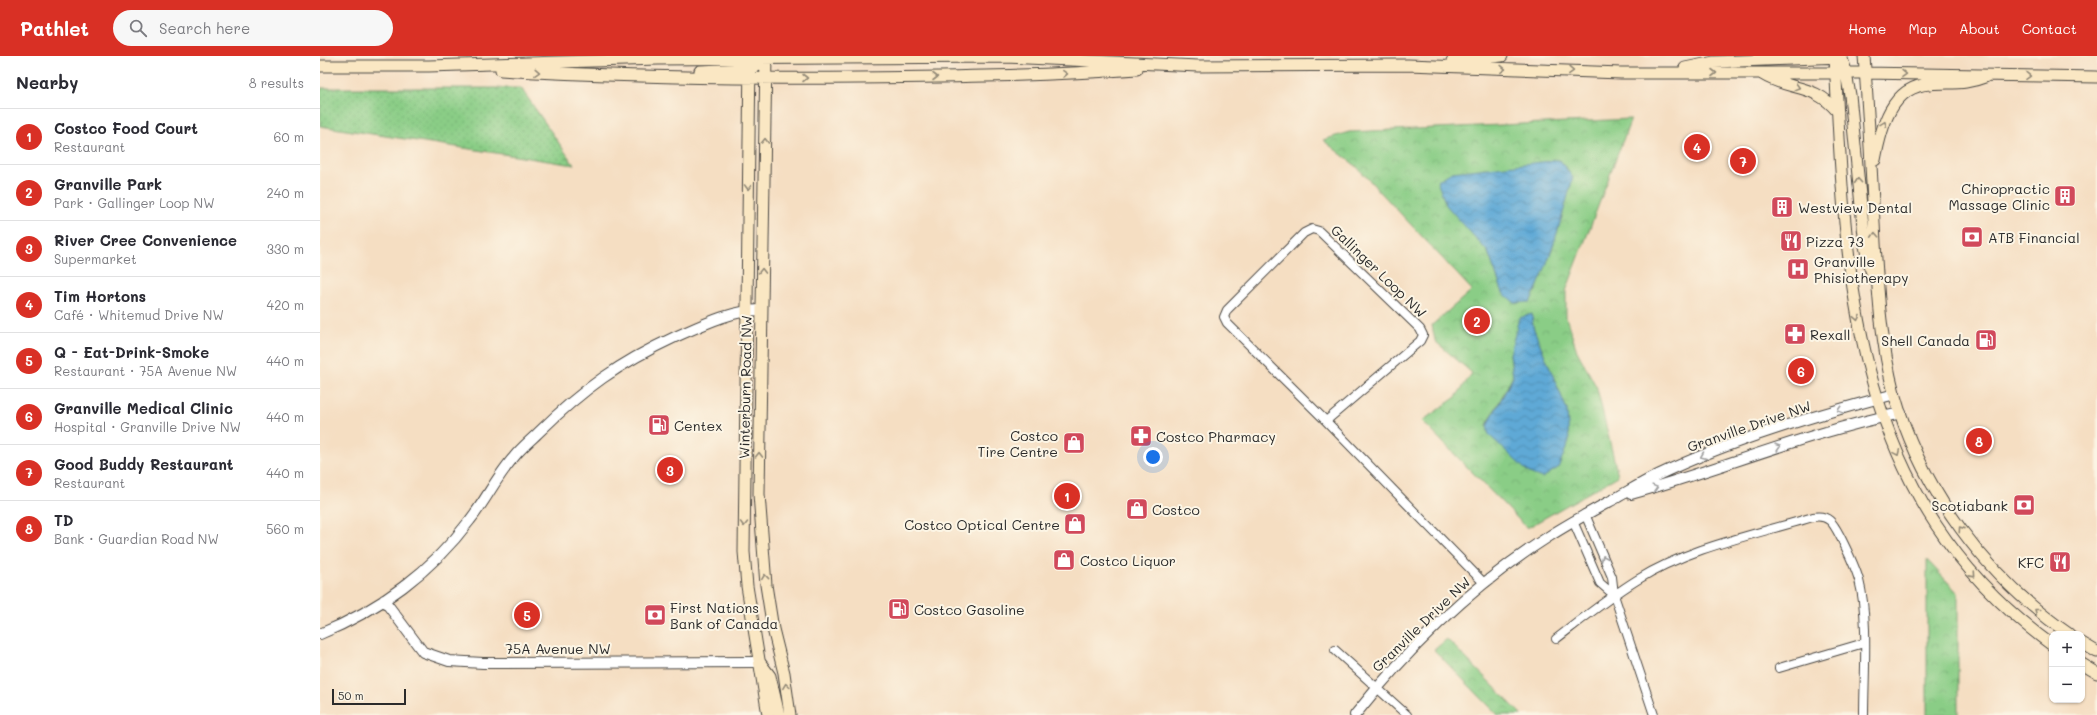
<!DOCTYPE html>
<meta charset="utf-8">
<style>
:root{--surface:#fff;--page:#f7f7f7;--text:#2b2b33;--muted:#7c7c81;--line:#e1e1e2;--accent:#d93025}
body{margin:0;font-family:Mali,sans-serif;background:var(--page);color:var(--text)}
.controls{position:absolute;right:12px;bottom:12px;display:grid;overflow:hidden;border-radius:8px;box-shadow:0 1px 3px #0004}
.controls button{width:36px;height:36px;display:grid;place-items:center;padding:0;border:0;border-bottom:1px solid var(--line);background:var(--surface);color:var(--text);font:20px sans-serif}
.scale{position:absolute;left:12px;bottom:10px;width:74px;box-sizing:border-box;padding-left:4px;border:2px solid #2b2b2b;border-top:0;font-size:11px;line-height:14px;white-space:nowrap;color:#2b2b2b;-webkit-text-stroke:3px #fcf5e5;paint-order:stroke}
.you{position:absolute;left:833px;top:401px;width:14px;height:14px;margin:-10px;border:3px solid #fff;border-radius:50%;background:#1a73e8;box-shadow:0 0 0 6px #1a73e833}
.badge{display:grid;place-items:center;width:26px;height:26px;border-radius:50%;background:var(--accent);color:#fff;font-size:13px;font-weight:700}
.pin{position:absolute;translate:-50% -50%;border:2px solid #fff;box-shadow:0 1px 4px #0006}
.list{margin:0;padding:0;list-style:none}
h2{display:flex;justify-content:space-between;align-items:center;height:52px;margin:0;padding:0 16px;font-size:17px}
h2 small{font-size:13px;font-weight:400;color:var(--muted)}
.list li{display:grid;grid-template-columns:26px 1fr auto;gap:12px;align-items:center;box-sizing:border-box;height:56px;padding:0 16px;border-top:1px solid var(--line)}
.list b{display:block;font-size:15px;white-space:nowrap}
.list p{margin:0;font-size:13px;white-space:nowrap;color:var(--muted)}
.list em{font-size:13px;font-style:normal;color:var(--muted)}
.icon{flex:none;width:22px;height:22px;fill:none;stroke:currentColor;stroke-width:2;stroke-linecap:round;stroke-linejoin:round}
.map{position:relative;flex:none;width:1777px;height:659px;overflow:hidden}
header{display:flex;align-items:center;gap:24px;box-sizing:border-box;height:56px;padding:0 20px;background:var(--accent);color:#fff}
header strong{font-size:19px}
nav{display:flex;gap:22px;margin-inline-start:auto;font-size:14px}
.search{width:280px;height:36px;background:var(--page);display:flex;align-items:center;gap:10px;box-sizing:border-box;padding:0 14px;border-radius:22px;color:var(--muted);font-size:15px}
main{display:flex}
aside{flex:1;background:var(--surface)}
.map>svg:first-child{display:block}
</style>
<header>
<strong>Pathlet</strong>
<div class="search"><svg class="icon" aria-label="search" viewBox="0 0 24 24"><circle cx="10" cy="10" r="6"/><path d="M15 15l6 6"/></svg>Search here</div>
<nav><a>Home</a><a>Map</a><a>About</a><a>Contact</a></nav>
</header>
<main>
<aside>
<h2>Nearby<small>8 results</small></h2>
<ul class="list">
<li><span class="badge">1</span><div><b>Costco Food Court</b><p>Restaurant</p></div><em>60 m</em></li>
<li><span class="badge">2</span><div><b>Granville Park</b><p>Park · Gallinger Loop NW</p></div><em>240 m</em></li>
<li><span class="badge">3</span><div><b>River Cree Convenience</b><p>Supermarket</p></div><em>330 m</em></li>
<li><span class="badge">4</span><div><b>Tim Hortons</b><p>Café · Whitemud Drive NW</p></div><em>420 m</em></li>
<li><span class="badge">5</span><div><b>Q - Eat-Drink-Smoke</b><p>Restaurant · 75A Avenue NW</p></div><em>440 m</em></li>
<li><span class="badge">6</span><div><b>Granville Medical Clinic</b><p>Hospital · Granville Drive NW</p></div><em>440 m</em></li>
<li><span class="badge">7</span><div><b>Good Buddy Restaurant</b><p>Restaurant</p></div><em>440 m</em></li>
<li><span class="badge">8</span><div><b>TD</b><p>Bank · Guardian Road NW</p></div><em>560 m</em></li>
</ul>
</aside>
<div class="map">
<svg width="1777" height="659" viewBox="0 0 1777 659">
<defs>
<pattern id="grass-dots" width="8" height="8" patternUnits="userSpaceOnUse"><rect width="8" height="8" fill="#8acd86"/><path d="M2 2h.1M6 6h.1" fill="none" stroke="#77b074" stroke-width="1.8" stroke-linecap="round"/></pattern>
<pattern id="park-crowns" width="20" height="18" patternUnits="userSpaceOnUse"><rect width="20" height="18" fill="#8acd86"/><path d="M2 6a3 3 0 1 1 6 0M12 15a3 3 0 1 1 6 0" fill="none" stroke="#77b074"/></pattern>
<pattern id="water-waves" width="16" height="10" patternUnits="userSpaceOnUse"><rect width="16" height="10" fill="#5ea9d6"/><path d="M0 5q4-4 8 0t8 0" fill="none" stroke="#4e8aae"/></pattern>
</defs>
<rect width="100%" height="100%" fill="#fcf5e5"/>
<filter id="ink" filterUnits="userSpaceOnUse"><feTurbulence type="fractalNoise" baseFrequency=".025" numOctaves="2"/><feDisplacementMap in="SourceGraphic" scale="8" xChannelSelector="R" yChannelSelector="G"/><feConvolveMatrix kernelMatrix="1 2 1 2 8 2 1 2 1" color-interpolation-filters="sRGB"/></filter>
<filter id="wash" filterUnits="userSpaceOnUse"><feTurbulence type="fractalNoise" baseFrequency=".012" numOctaves="4" result="noise"/><feDisplacementMap in="SourceGraphic" scale="16" xChannelSelector="R" yChannelSelector="G"/><feGaussianBlur stdDeviation="0.9" result="paint"/><feColorMatrix in="noise" values="0 0 0 0 0 0 0 0 0 0 0 0 0 0 0 0 0 1.4 0 .05"/><feComposite in="paint" operator="in"/></filter>
<g filter="url(#wash)">
<rect width="100%" height="100%" fill="#f5dec2"/>
<path fill="url(#grass-dots)" stroke="#5a7c58" d="M 0,32 L 201,32 L 254,109 L 0,70 Z"/>
<path fill="url(#park-crowns)" stroke="#5a7c58" fill-rule="evenodd" d="M 1311,63 L 1246,235 L 1246,261 L 1257,295 L 1277,332 L 1298,420 L 1207,472 L 1102,365 L 1136,341 L 1152,317 L 1115,285 L 1112,269 L 1152,234 L 1036,110 L 1003,84 L 1029,76 ZM 1243,158 L 1217,232 L 1210,246 L 1183,237 L 1168,196 ZM 1212,258 L 1213,271 L 1247,354 L 1169,379 L 1167,369 L 1193,320 L 1190,298 Z
M 1607,504 L 1638,537 L 1638,659 L 1607,659 Z
M 1127,583 L 1202,659 L 1178,659 L 1114,594 Z"/>
<path fill="url(#water-waves)" stroke="#446a80" d="M 1240,104 L 1253,122 C 1241,163 1230,208 1210,246 L 1195,247 L 1183,237 L 1168,196 L 1126,149 L 1117,125 L 1132,116 Z
M 1212,258 L 1213,271 L 1247,354 L 1249,385 L 1238,412 L 1222,422 L 1209,417 L 1169,379 L 1167,370 L 1193,321 L 1190,298 L 1199,262 Z"/>
</g>
<g filter="url(#ink)">
<g fill="none" stroke-linecap="round" stroke-linejoin="round">
<g stroke="#494642" stroke-width="10">
<path id="minor" d="M 1006,365 L 1100,285 L 1103,279 L 1100,273 L 999,175 L 992,173 L 984,177 L 907,254 L 904,261 L 907,267 L 1006,365 L 1164,527
M 1265,458 L 1292,521 L 1294,539 L 1334,659
M 1253,465 L 1280,527 L 1294,539
M 1236,583 C 1262,563 1288,542 1317,524 C 1370,491 1434,479 1493,461 C 1510,458 1514,469 1521,482 C 1528,496 1535,510 1539,524 C 1549,562 1544,619 1544,659
M 1015,594 L 1087,659
M 1459,612 L 1544,587"/>
</g>
<g stroke="#494642" stroke-width="12">
<path id="tertiary" d="M 1311,438 C 1401,413 1489,376 1581,357
M 64,544 L 103,596 L 129,605 L 163,607 L 440,606
M 0,578 C 59,554 112,515 150,464 C 166,444 177,420 194,401 C 201,392 211,384 219,376 C 263,333 299,307 355,281 C 382,269 412,254 441,254
M 1035,659 C 1090,590 1153,529 1228,481 C 1251,466 1274,454 1298,441 C 1312,433 1325,425 1340,418 C 1414,383 1496,359 1575,338"/>
</g>
<g stroke="#494642" stroke-width="13">
<path id="secondary" d="M 430,0 L 424,496 L 427,530 L 448,659
M 446,0 L 439,438 L 446,529 L 453,573 L 464,617 L 470,659
M 1515,0 C 1525,225 1532,444 1732,589
M 1521,0 L 1525,12 L 1530,39 L 1545,190 L 1549,209 L 1555,224
M 1544,0 C 1549,62 1552,125 1555,187 C 1558,237 1561,288 1574,337 C 1601,434 1666,521 1749,578
M 1132,5 L 1182,0
M 0,10 L 109,10 L 338,3 L 685,1 L 878,10 L 1088,9 L 1301,17 L 1545,17 L 1777,21
M 1365,12 L 1394,6 L 1521,1
M 181,14 C 300,21 419,23 539,22 C 632,21 724,20 817,13
M 380,15 L 426,13 L 437,10
M 1442,18 C 1471,36 1493,26 1518,56
M 1555,104 C 1561,72 1571,30 1610,28 C 1631,26 1645,29 1665,21
M 1762,587 L 1777,596
M 441,608 L 450,620 L 459,659
M 1762,608 L 1777,617"/>
</g>
<use href="#minor" stroke="#fff" stroke-width="8"/>
<use href="#tertiary" stroke="#fff" stroke-width="10"/>
<use href="#secondary" stroke="#fae7c3" stroke-width="11"/>
</g>
<defs><path id="oneway-chevron" d="M-2-3.5L2.5 0L-2 3.5" fill="none" stroke-width="1.6" stroke-linecap="round" stroke-linejoin="round"/></defs>
<g stroke="#928977">
<use href="#oneway-chevron" transform="translate(1183 13) rotate(2)"/>
<use href="#oneway-chevron" transform="translate(1251 15) rotate(2)"/>
<use href="#oneway-chevron" transform="translate(217 16) rotate(3)"/>
<use href="#oneway-chevron" transform="translate(1394 17)"/>
<use href="#oneway-chevron" transform="translate(745 18) rotate(-2)"/>
<use href="#oneway-chevron" transform="translate(1584 18) rotate(1)"/>
<use href="#oneway-chevron" transform="translate(1708 20) rotate(1)"/>
<use href="#oneway-chevron" transform="translate(615 21)"/>
<use href="#oneway-chevron" transform="translate(485 22)"/>
<use href="#oneway-chevron" transform="translate(1477 31) rotate(15)"/>
<use href="#oneway-chevron" transform="translate(1564 68) rotate(-69)"/>
<use href="#oneway-chevron" transform="translate(445 85) rotate(-89)"/>
<use href="#oneway-chevron" transform="translate(1538 125) rotate(-95)"/>
<use href="#oneway-chevron" transform="translate(428 131) rotate(91)"/>
<use href="#oneway-chevron" transform="translate(1555 179) rotate(-93)"/>
<use href="#oneway-chevron" transform="translate(442 215) rotate(-89)"/>
<use href="#oneway-chevron" transform="translate(1537 262) rotate(79)"/>
<use href="#oneway-chevron" transform="translate(1577 397) rotate(66)"/>
<use href="#oneway-chevron" transform="translate(439 399) rotate(-89)"/>
<use href="#oneway-chevron" transform="translate(424 468) rotate(91)"/>
<use href="#oneway-chevron" transform="translate(1641 473) rotate(-125)"/>
<use href="#oneway-chevron" transform="translate(1653 519) rotate(48)"/>
<use href="#oneway-chevron" transform="translate(445 521) rotate(-96)"/>
<use href="#oneway-chevron" transform="translate(1717 555) rotate(-142)"/>
<use href="#oneway-chevron" transform="translate(466 630) rotate(-98)"/>
</g>
<g stroke="#a0a0a0">
<use href="#oneway-chevron" transform="translate(1520 354) rotate(163)"/>
<use href="#oneway-chevron" transform="translate(1458 391) rotate(-17)"/>
<use href="#oneway-chevron" transform="translate(1383 400) rotate(158)"/>
<use href="#oneway-chevron" transform="translate(1335 432) rotate(-15)"/>
<use href="#oneway-chevron" transform="translate(1284 502) rotate(-113)"/>
</g>
</g>
<defs>
<g id="building-square" transform="scale(1.15)"><rect x="-9" y="-9" width="18" height="18" rx="4" fill="#d1495b" stroke="#fcf5e5"/><path d="M-4-6H4V6H1V3H-1V6H-4ZM-2.5-4.3h1.7v1.8h-1.7ZM.8-4.3h1.7v1.8H.8ZM-2.5-1h1.7V.8h-1.7ZM.8-1h1.7V.8H.8Z" fill="#fff"/></g>
<g id="bank-square" transform="scale(1.15)"><rect x="-9" y="-9" width="18" height="18" rx="4" fill="#d1495b" stroke="#fcf5e5"/><path d="M-6-4H6V4H-6ZM0-2.3a2.3 2.3 0 1 0 0 4.6a2.3 2.3 0 1 0 0-4.6Z" fill="#fff"/></g>
<g id="restaurant-square" transform="scale(1.15)"><rect x="-9" y="-9" width="18" height="18" rx="4" fill="#d1495b" stroke="#fcf5e5"/><path d="M-5-6h1v4h1v-4h1v4h1v-4h1v5L-1.5 .5V6h-2V.5L-5-1ZM5-6V6H3V1.5H1.5Q1.5-4 5-6Z" fill="#fff"/></g>
<g id="hospital-square" transform="scale(1.15)"><rect x="-9" y="-9" width="18" height="18" rx="4" fill="#d1495b" stroke="#fcf5e5"/><path d="M-5-5h3v3.5h4V-5h3V5h-3V1.5h-4V5h-3Z" fill="#fff"/></g>
<g id="pharmacy-square" transform="scale(1.15)"><rect x="-9" y="-9" width="18" height="18" rx="4" fill="#d1495b" stroke="#fcf5e5"/><path d="M-2-6h4v4h4v4h-4v4h-4v-4h-4v-4h4Z" fill="#fff"/></g>
<g id="fuel-square" transform="scale(1.15)"><rect x="-9" y="-9" width="18" height="18" rx="4" fill="#d1495b" stroke="#fcf5e5"/><path d="M-5.5-6h7V0h2V4h1.3V-2.5L3-4.5l.8-.8L6-3V5H2.5V1h-1V6h-7ZM-4.2-4.7v3.2H.2V-4.7Z" fill="#fff"/></g>
<g id="shop-square" transform="scale(1.15)"><rect x="-9" y="-9" width="18" height="18" rx="4" fill="#d1495b" stroke="#fcf5e5"/><path d="M-5-2.5h2.3a2.7 3.5 0 0 1 5.4 0H5L5.5 6h-11ZM-1.5-2.5h3a1.5 2.3 0 0 0-3 0Z" fill="#fff"/></g>
</defs>
<g fill-rule="evenodd">
<use href="#building-square" x="1745" y="140"/>
<use href="#building-square" x="1462" y="151"/>
<use href="#bank-square" x="1652" y="181"/>
<use href="#restaurant-square" x="1471" y="185"/>
<use href="#hospital-square" x="1478" y="213"/>
<use href="#pharmacy-square" x="1475" y="278"/>
<use href="#fuel-square" x="1666" y="284"/>
<use href="#fuel-square" x="339" y="369"/>
<use href="#pharmacy-square" x="821" y="380"/>
<use href="#shop-square" x="754" y="387"/>
<use href="#bank-square" x="1704" y="449"/>
<use href="#shop-square" x="817" y="453"/>
<use href="#shop-square" x="755" y="468"/>
<use href="#shop-square" x="744" y="504"/>
<use href="#restaurant-square" x="1740" y="506"/>
<use href="#fuel-square" x="579" y="553"/>
<use href="#bank-square" x="335" y="559"/>
</g>
<g text-anchor="middle" dominant-baseline="central" stroke-width="4" stroke-linejoin="round" paint-order="stroke">
<g font-size="14" fill="#2b2b2b" stroke="#fcf5e5" text-anchor="start">
<text x="1730" y="132" text-anchor="end">Chiropractic<tspan x="1730" dy="16">Massage Clinic</tspan></text>
<text x="1478" y="151">Westview Dental</text>
<text x="1668" y="181">ATB Financial</text>
<text x="1486" y="185">Pizza 73</text>
<text x="1494" y="205">Granville<tspan x="1494" dy="16">Phisiotherapy</tspan></text>
<text x="1490" y="278">Rexall</text>
<text x="1650" y="284" text-anchor="end">Shell Canada</text>
<text x="354" y="369">Centex</text>
<text x="738" y="379" text-anchor="end">Costco<tspan x="738" dy="16">Tire Centre</tspan></text>
<text x="836" y="380">Costco Pharmacy</text>
<text x="1688" y="449" text-anchor="end">Scotiabank</text>
<text x="832" y="453">Costco</text>
<text x="740" y="468" text-anchor="end">Costco Optical Centre</text>
<text x="760" y="504">Costco Liquor</text>
<text x="1724" y="506" text-anchor="end">KFC</text>
<text x="350" y="551">First Nations<tspan x="350" dy="16">Bank of Canada</tspan></text>
<text x="594" y="553">Costco Gasoline</text>
</g>
<g font-size="14" fill="#2b2b2b" stroke="#fcf5e5">
<text transform="translate(1059 215) rotate(44)">Gallinger Loop NW</text>
<text transform="translate(425 331) rotate(-89)">Winterburn Road NW</text>
<text transform="translate(1429 370) rotate(-19)">Granville Drive NW</text>
<text transform="translate(1101 568) rotate(-44)">Granville Drive NW</text>
<text x="238" y="592">75A Avenue NW</text>
</g>
</g>
</svg>
<div class="controls">
<button>+</button>
<button>−</button>
</div>
<div class="scale">50 m</div>
<div class="you"></div>
<div class="pin badge" style="left:747px;top:440px">1</div>
<div class="pin badge" style="left:1157px;top:265px">2</div>
<div class="pin badge" style="left:350px;top:414px">3</div>
<div class="pin badge" style="left:1377px;top:91px">4</div>
<div class="pin badge" style="left:207px;top:559px">5</div>
<div class="pin badge" style="left:1481px;top:315px">6</div>
<div class="pin badge" style="left:1423px;top:105px">7</div>
<div class="pin badge" style="left:1659px;top:385px">8</div>
</div>
</main>
